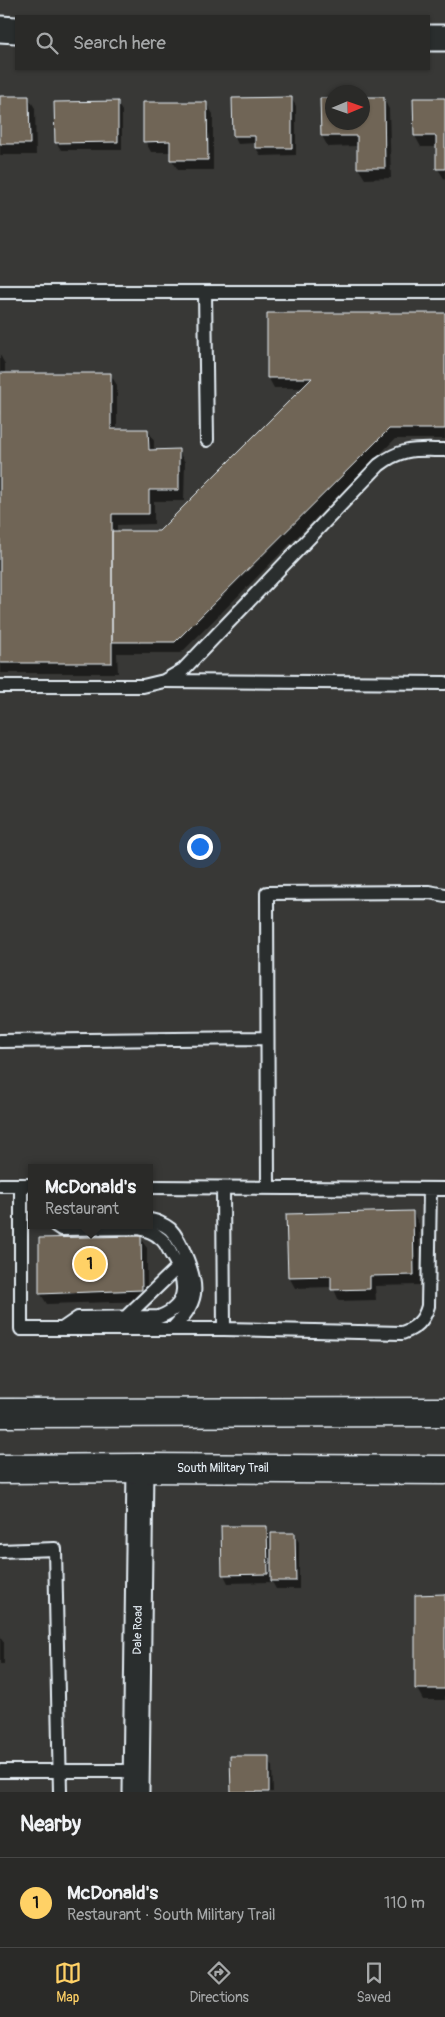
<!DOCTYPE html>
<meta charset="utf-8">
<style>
:root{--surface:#2a2a28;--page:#323230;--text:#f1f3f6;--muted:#a5a7a8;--line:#464645;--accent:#ffd166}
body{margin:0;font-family:Pangolin,sans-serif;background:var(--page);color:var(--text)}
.compass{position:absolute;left:325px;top:85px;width:45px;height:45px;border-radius:50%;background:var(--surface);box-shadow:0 1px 4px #0004;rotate:88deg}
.you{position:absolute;left:199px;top:846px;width:18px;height:18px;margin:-12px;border:4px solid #fff;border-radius:50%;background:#1a73e8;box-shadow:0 0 0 8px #1a73e833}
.badge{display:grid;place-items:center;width:32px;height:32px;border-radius:50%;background:var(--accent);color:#111;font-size:16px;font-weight:700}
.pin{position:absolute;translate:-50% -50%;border:2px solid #fff;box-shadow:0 1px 5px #0006}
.popup{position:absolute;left:28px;top:1164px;width:125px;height:65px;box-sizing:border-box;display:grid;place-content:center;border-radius:0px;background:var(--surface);filter:drop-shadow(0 1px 4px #0005);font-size:16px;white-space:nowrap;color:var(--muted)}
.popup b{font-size:19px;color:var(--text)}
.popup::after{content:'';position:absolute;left:50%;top:100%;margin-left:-10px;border:10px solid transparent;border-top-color:var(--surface)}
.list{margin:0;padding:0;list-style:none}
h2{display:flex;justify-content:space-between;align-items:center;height:65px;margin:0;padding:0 20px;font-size:21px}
h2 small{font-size:16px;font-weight:400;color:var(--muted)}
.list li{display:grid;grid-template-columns:32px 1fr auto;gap:15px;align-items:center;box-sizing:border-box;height:90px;padding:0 20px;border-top:1px solid var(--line)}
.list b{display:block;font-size:19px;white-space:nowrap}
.list p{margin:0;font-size:16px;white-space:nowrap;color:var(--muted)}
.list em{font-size:16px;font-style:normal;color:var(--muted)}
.icon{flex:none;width:28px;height:28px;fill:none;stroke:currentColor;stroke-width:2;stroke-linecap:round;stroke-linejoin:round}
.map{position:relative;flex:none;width:445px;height:1792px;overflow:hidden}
.search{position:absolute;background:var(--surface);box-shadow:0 1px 4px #0004;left:15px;right:15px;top:15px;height:55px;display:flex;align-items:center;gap:12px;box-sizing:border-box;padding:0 18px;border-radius:0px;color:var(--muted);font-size:19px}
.sheet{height:155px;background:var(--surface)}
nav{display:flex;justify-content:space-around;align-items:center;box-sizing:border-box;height:70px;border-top:1px solid var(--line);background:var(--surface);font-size:14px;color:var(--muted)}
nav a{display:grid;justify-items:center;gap:2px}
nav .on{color:var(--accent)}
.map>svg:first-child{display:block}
</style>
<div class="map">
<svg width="445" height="1792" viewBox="0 0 445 1792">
<rect width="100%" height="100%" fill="#383836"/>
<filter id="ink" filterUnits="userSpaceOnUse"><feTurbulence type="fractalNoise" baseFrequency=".02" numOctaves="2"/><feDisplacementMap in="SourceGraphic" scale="10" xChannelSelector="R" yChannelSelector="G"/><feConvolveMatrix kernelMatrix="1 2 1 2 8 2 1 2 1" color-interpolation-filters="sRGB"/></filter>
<g filter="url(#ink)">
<path fill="#0007" d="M 0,97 L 28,97 L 35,108 L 36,155 L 0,155 Z
M 291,98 L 296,106 L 296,155 L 261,156 L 256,148 L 256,143 L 238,144 L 234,136 Z
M 383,98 L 389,109 L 391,178 L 365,179 L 358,168 L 358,146 L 328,147 L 322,136 L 322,99 L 332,99 L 332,122 L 362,122 Z
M 414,99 L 445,99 L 445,180 L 438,169 L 437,147 L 421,147 L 415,136 Z
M 117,103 L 122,111 L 122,150 L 61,150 L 56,142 Z
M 206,103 L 213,114 L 213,170 L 178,170 L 172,160 L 172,152 L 151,152 L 145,141 Z
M 445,314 L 445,439 L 395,439 L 181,653 L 117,653 L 118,673 L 0,673 L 0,355 L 5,364 L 5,374 L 110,374 L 117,385 L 117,430 L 148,430 L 154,441 L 154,451 L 178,451 L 185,462 L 184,501 L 154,501 L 154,524 L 117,525 L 117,532 L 160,532 L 304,388 L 274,388 L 268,377 Z
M 413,1213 L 419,1224 L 420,1285 L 375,1286 L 376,1300 L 339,1301 L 333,1287 L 295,1288 L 289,1277 Z
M 140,1238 L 147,1248 L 147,1301 L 47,1304 L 40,1293 Z
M 266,1527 L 270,1534 L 294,1534 L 299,1542 L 299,1589 L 276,1589 L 272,1582 L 228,1583 L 224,1575 Z
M 445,1596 L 445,1700 L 423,1700 L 417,1689 Z
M 0,1636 L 4,1642 L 4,1664 L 0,1664 Z
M 268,1757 L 272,1765 L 273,1792 L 232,1792 Z"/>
<path fill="#706557" stroke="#e8f1f8" d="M 0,96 L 29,96 L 30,144 L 0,144 Z
M 292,97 L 292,148 L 255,148 L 255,136 L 233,136 L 232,98 Z
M 362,97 L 384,97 L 385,168 L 357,168 L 357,136 L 321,136 L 320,98 L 332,98 L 332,122 L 362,122 Z
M 413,98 L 445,98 L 445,169 L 436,169 L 436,136 L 414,136 Z
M 118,101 L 118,142 L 55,143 L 54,102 Z
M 143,102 L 207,102 L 208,160 L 170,160 L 170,141 L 143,142 Z
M 267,313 L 445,313 L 445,429 L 389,429 L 175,642 L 112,642 L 112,531 L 159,531 L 312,378 L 267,378 Z
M 0,373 L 111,373 L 111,429 L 148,429 L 149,450 L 179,449 L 179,490 L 149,490 L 149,514 L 112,514 L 112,663 L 0,663 Z
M 413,1211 L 414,1275 L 370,1276 L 370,1289 L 331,1290 L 331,1276 L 288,1277 L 286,1214 Z
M 141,1236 L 142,1290 L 39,1294 L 39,1238 Z
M 221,1526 L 267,1526 L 268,1574 L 222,1575 Z
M 271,1533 L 295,1533 L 296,1581 L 271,1581 Z
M 445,1594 L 445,1689 L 415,1689 L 415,1595 Z
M 230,1756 L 269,1756 L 269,1792 L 231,1792 Z"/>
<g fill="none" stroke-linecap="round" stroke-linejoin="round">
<g stroke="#e8f1f8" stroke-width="16">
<path id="lane" d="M 0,292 L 445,292
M 205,292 L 207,440
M 165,681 L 445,683
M 0,686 L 143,686 L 164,681 L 183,670 L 379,465 C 403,447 416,450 445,450
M 0,1041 L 267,1038
M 0,1185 L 31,1185
M 21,1185 L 21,1329 L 224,1329 L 402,1333 C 416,1328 424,1321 428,1306 L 430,1189
M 149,1187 L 445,1189
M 223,1188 L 224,1329
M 268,1188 L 267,893 L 429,892 L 445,895
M 149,1220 C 155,1220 165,1225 170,1229 C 181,1240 197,1278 194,1294 C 192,1308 181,1319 172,1329
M 55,1225 L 61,1229 L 139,1228 C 147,1230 154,1232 160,1238 C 165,1241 168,1248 171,1254 C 186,1278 192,1305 159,1317 L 78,1318 L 62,1329
M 126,1317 L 178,1267
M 0,1551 L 55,1549 L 60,1792
M 0,1771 L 136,1771"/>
</g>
<g stroke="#e8f1f8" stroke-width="29">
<path id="street" d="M 0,29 L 16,30
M 429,38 L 445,38
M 136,1792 L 140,1468"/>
</g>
<g stroke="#e8f1f8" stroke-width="31">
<path id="primary" d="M 0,1413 L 445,1412
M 0,1469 L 140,1468 L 445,1470"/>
</g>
<use href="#lane" stroke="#2a2d2e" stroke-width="12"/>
<use href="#street" stroke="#2a2d2e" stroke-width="25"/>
<use href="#primary" stroke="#2a2d2e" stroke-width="28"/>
</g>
</g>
<g text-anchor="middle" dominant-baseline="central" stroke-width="4" stroke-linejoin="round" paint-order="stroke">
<g font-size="12" fill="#e8f1f8" stroke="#2a2d2e">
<text x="223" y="1468">South Military Trail</text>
<text transform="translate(138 1630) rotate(-89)">Dale Road</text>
</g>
</g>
</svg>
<svg class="compass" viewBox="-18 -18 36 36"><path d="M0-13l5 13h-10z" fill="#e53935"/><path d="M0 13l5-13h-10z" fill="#a5a7a8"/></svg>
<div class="you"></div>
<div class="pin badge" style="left:90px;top:1264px">1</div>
<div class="popup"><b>McDonald's</b>Restaurant</div>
<div class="search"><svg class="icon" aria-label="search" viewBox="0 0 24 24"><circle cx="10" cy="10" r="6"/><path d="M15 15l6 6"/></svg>Search here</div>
</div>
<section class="sheet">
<h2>Nearby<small></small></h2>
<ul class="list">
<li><span class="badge">1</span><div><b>McDonald's</b><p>Restaurant · South Military Trail</p></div><em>110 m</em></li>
</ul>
</section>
<nav>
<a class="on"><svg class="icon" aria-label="map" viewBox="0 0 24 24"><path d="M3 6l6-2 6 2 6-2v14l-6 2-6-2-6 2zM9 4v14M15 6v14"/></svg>Map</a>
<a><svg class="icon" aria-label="directions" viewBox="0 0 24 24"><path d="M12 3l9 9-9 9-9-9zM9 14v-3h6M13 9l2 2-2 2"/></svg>Directions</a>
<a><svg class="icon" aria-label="saved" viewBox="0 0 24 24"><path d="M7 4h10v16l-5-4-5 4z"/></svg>Saved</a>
</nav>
